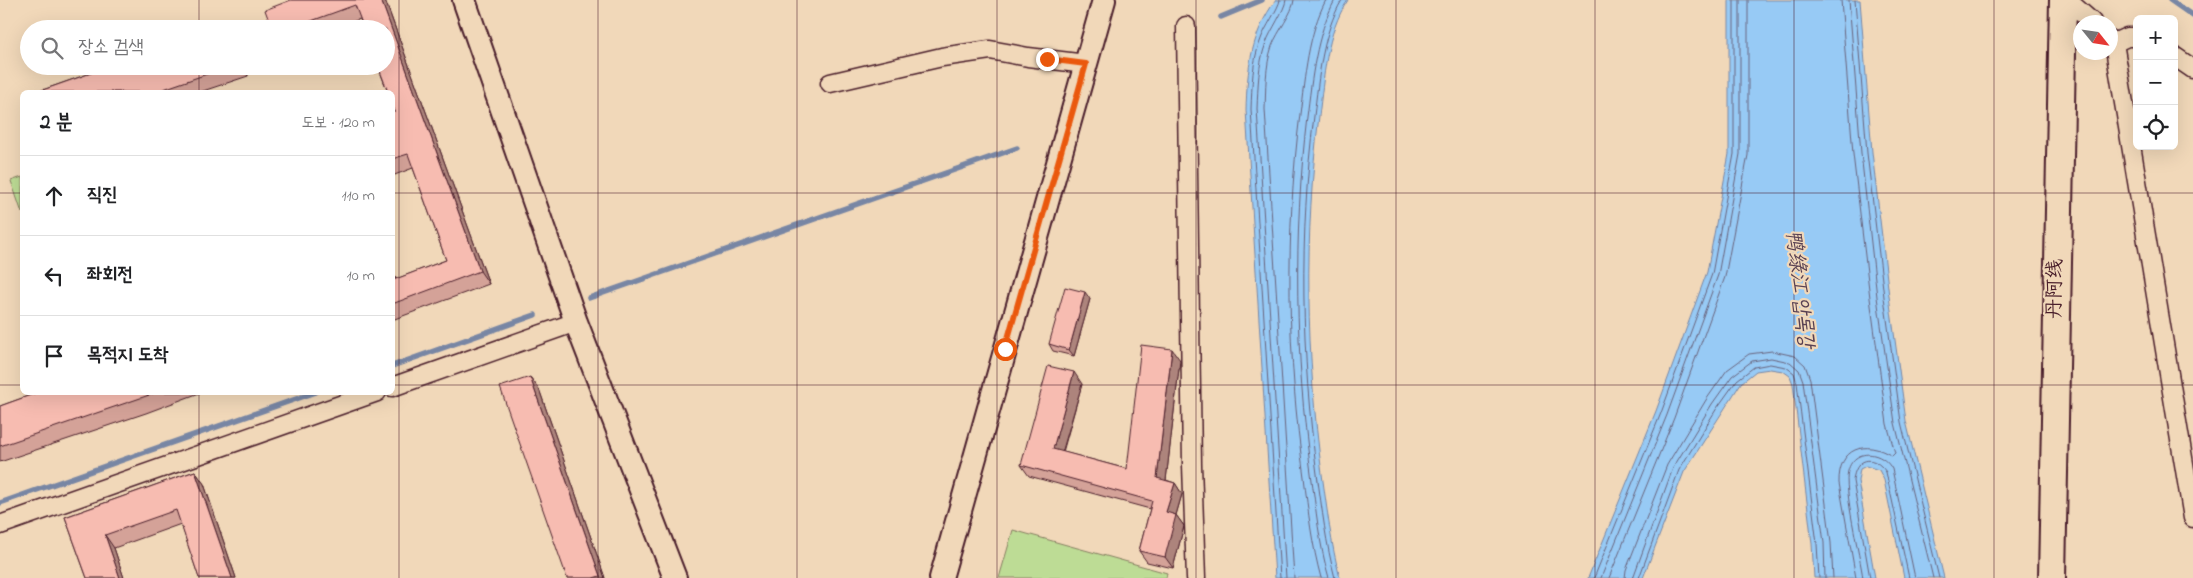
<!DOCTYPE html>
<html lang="ko">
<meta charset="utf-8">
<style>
:root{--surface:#fff;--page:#f6f6f6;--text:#202124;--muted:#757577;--line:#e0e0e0}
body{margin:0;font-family:"Indie Flower","LXGW WenKai TC","Poor Story",sans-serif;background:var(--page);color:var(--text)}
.controls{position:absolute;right:15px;top:15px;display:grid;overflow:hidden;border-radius:8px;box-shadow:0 5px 20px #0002}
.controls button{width:45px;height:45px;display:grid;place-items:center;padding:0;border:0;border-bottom:1px solid var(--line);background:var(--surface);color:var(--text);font:25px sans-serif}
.compass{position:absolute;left:2073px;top:15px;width:45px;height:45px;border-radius:50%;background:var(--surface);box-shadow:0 5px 20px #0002;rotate:120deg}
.stop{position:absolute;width:15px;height:15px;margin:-11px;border:4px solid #ea580c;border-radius:50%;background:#fff}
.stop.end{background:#ea580c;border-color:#fff;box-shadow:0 1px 5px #0008}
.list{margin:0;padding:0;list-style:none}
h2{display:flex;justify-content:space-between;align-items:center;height:65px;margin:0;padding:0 20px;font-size:21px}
h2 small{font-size:16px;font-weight:400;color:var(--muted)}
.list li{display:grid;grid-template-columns:32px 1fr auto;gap:15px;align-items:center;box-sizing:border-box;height:80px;padding:0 20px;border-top:1px solid var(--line)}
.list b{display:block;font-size:19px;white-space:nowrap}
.list em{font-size:16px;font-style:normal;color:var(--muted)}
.icon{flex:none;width:28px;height:28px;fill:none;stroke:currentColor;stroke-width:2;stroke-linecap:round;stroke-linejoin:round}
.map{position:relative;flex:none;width:2193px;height:578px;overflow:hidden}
.search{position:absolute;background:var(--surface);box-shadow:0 5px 20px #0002;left:20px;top:20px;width:375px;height:55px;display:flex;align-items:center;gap:12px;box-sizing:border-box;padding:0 18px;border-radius:28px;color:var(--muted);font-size:19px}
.panel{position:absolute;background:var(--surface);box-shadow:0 5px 20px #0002;left:20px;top:90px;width:375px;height:305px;border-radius:8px}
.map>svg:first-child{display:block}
</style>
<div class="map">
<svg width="2193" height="578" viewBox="0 0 2193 578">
<rect width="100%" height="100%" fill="#f1d8b9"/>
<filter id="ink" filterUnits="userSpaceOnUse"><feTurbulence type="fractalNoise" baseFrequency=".02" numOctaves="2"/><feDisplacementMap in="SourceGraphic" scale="10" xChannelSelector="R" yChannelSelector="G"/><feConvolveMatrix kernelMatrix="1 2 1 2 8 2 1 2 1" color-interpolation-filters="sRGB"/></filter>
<g filter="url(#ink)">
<path fill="#bddc95" stroke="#847e60" d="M 22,177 L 22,213 L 11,181 Z
M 1013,530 L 1167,573 L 1166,578 L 999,578 Z"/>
<path fill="#97caf5" stroke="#7886a4" d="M 1276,0 L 1348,0 C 1326,33 1324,78 1319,116 C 1304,235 1306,355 1322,474 C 1327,509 1331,544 1340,578 L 1275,578 L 1246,110 C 1247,70 1251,33 1276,0 Z
M 1729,0 L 1860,0 L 1872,152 L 1889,296 L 1906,421 L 1944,578 L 1904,578 L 1884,480 L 1879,470 L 1866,466 L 1860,469 L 1858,481 L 1875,578 L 1814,578 L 1812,544 L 1793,384 L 1790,376 L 1783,371 L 1770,369 L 1756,371 L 1741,383 L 1684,472 L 1643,578 L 1588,578 L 1656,411 L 1707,272 L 1729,154 Z"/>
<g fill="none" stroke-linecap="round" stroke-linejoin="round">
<path stroke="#69637c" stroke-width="1" d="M 1280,0 C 1279,8 1264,29 1261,39 C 1252,61 1252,86 1251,109 L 1280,578
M 1286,0 C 1285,10 1270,31 1266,43 C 1258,64 1258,87 1257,109 L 1286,578
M 1294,0 C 1293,13 1277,32 1272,46 C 1265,67 1266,88 1265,109 L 1294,578
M 1841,0 L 1853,154 L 1870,298 L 1887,424 L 1895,453 L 1892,456 C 1865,439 1838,448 1839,483 L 1856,578
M 1849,0 L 1861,153 L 1877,297 L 1895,423 L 1933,578
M 1855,0 L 1867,153 L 1884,297 L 1901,422 L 1939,578
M 1321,578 C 1312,545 1308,511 1304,477 C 1287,356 1285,235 1300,114 C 1305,76 1308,34 1326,0
M 1329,578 C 1319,544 1316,509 1311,473 C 1295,355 1293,236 1307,117 C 1312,78 1316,35 1335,0
M 1335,578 C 1326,544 1322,509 1317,474 C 1301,355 1299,235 1314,116 C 1319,77 1322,34 1342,0
M 1594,578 L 1661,413 L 1712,274 L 1734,154 L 1734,0
M 1601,578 L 1667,415 L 1718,275 L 1740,154 L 1740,0
M 1609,578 L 1674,418 L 1725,277 L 1748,155 L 1748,0
M 1625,578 L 1626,570 L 1667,465 L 1706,400 L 1727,370 L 1749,354 L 1772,351 L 1795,356 L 1805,365 L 1810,379 L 1831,543 L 1833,578
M 1633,578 L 1673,468 L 1712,404 L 1732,376 L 1752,361 L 1771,358 L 1790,362 L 1799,370 L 1803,381 L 1824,543 L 1825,578
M 1639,578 L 1679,470 L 1717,408 L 1737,380 L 1754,367 L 1770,364 L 1786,367 L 1794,373 L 1797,383 L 1817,544 L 1819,578
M 1863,578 C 1860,556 1843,488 1848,471 C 1851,458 1862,452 1874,455 C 1882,457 1888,462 1892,469 L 1915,578
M 1870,578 L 1853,481 C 1855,458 1873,453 1886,472 L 1909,578"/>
<path stroke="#7886a4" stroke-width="5.5" d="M 2170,0 L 2193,16
M 1221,17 L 1262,0
M 589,298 L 1017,148
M 392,366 L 535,315
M 0,503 L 316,392"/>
<g stroke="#4a1f2b" stroke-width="21">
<path id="minor" d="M 2067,0 L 2092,22
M 1186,26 L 1192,465 L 1196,578
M 2110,39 L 2114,43 L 2193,518
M 2114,43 L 2127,37 L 2137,37
M 2174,56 L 2193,69
M 830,83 L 942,57 L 990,50 L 1028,57 L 1086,64
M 392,387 L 576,322
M 0,525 L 377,392"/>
</g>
<g stroke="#4a1f2b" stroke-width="26">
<path id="major" d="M 464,0 L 576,322 L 675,578
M 941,578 L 1104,0"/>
</g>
<g stroke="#4a1f2b" stroke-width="30">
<path id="highway" d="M 2052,578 L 2063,0"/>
</g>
<use href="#minor" stroke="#f1d8b9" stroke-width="18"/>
<use href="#major" stroke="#f1d8b9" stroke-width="22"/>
<use href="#highway" stroke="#f1d8b9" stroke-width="26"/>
</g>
<path fill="#d4a298" stroke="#4a1f2b" d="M 291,0 L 385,0 L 489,284 L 392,320 L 392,272 L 396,279 L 446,260 L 413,168 L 392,176 L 392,112 L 395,111 L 360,19 L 334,29 L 272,29 Z
M 111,66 L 245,66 L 248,76 L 200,92 L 37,92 Z
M 1090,299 L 1074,356 L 1053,351 L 1049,344 Z
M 1180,360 L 1166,480 L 1175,483 L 1182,494 L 1176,515 L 1184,526 L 1173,568 L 1147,562 L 1139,551 L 1150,509 L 1029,476 L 1021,465 L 1082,384 L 1063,452 L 1127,469 Z
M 530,377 L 539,389 L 605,578 L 567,578 Z
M 39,392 L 202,392 L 146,413 L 0,462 L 0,406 Z
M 195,471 L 204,484 L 236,578 L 199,578 L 181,524 L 114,548 L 124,578 L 87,578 L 65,517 Z"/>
<path fill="#ad847c" stroke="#4a1f2b" d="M 381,0 L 385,0 L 489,284 L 480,271 Z
M 242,66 L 245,66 L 248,76 Z
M 392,272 L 394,275 L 402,293 L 392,278 Z
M 1085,292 L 1090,299 L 1074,356 L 1069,350 Z
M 1172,349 L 1180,360 L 1165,489 L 1157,478 Z
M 1074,372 L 1082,384 L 1060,460 L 1053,449 Z
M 530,377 L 539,389 L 605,578 L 601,578 L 600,576 Z
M 195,471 L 204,484 L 236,578 L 232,578 Z
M 1175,483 L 1182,494 L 1176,515 L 1184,526 L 1173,568 L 1165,557 L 1166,512 Z
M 105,535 L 114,548 L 124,578 L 120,578 Z"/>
<path fill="#f7bcb1" stroke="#4a1f2b" d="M 291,0 L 381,0 L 480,271 L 392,304 L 392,278 L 393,280 L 446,260 L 408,154 L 392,159 L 392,112 L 395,111 L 392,105 L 392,92 L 388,92 L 378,66 L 386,66 L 386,29 L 364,29 L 355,5 L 303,24 L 305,29 L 272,29 L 265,10 Z
M 226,26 L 227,29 L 217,29 Z
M 111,66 L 230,66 L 155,92 L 37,92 Z
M 1065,287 L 1085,292 L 1069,350 L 1049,344 Z
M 1141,345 L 1172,349 L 1157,478 L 1175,483 L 1166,512 L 1176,515 L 1165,557 L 1139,551 L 1152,501 L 1021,465 L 1048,366 L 1074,372 L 1053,449 L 1127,469 Z
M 530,377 L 600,576 L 593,578 L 567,578 L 500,387 Z
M 39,392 L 158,392 L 0,446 L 0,406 Z
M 195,471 L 232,578 L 199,578 L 176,510 L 105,535 L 120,578 L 87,578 L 65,517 Z"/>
</g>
<g fill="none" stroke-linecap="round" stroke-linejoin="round" filter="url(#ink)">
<path stroke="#ea580c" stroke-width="6" d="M 1005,349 L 1086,64 L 1047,59"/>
</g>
<path fill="none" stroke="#4a1f2b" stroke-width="1" stroke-opacity="0.55" d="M 199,0 L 199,29M 399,0 L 399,578M 598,0 L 598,578M 797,0 L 797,578M 997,0 L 997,578M 1196,0 L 1196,578M 1396,0 L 1396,578M 1595,0 L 1595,578M 1794,0 L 1794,578M 1994,0 L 1994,578M 199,66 L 199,92M 0,193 L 22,193M 392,193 L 2193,193M 0,385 L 22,385M 392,385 L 2193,385M 199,392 L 199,578"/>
<g text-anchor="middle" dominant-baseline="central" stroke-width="4.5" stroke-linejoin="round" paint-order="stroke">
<g font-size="20" fill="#4a1f2b" stroke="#f1d8b9">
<text transform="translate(2056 289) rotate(-89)">丹阿线</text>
</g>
<g font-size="21" font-style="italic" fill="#594153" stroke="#f1d8b9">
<text transform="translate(1799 289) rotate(83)">鸭绿江 압록강</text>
</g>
</g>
</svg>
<div class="controls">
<button>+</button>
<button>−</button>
<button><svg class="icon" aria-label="locate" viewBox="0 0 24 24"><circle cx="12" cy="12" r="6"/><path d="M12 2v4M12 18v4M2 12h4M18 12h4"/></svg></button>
</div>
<svg class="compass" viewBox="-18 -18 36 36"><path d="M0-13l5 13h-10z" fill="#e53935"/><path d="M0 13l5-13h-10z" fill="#757577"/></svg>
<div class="stop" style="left:1005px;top:349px"></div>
<div class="stop end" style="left:1047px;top:59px"></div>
<div class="search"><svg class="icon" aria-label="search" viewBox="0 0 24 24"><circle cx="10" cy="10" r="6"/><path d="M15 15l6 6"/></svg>장소 검색</div>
<section class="panel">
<h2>2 분<small>도보 · 120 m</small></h2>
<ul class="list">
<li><svg class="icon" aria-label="ahead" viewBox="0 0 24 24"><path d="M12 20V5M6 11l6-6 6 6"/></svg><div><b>직진</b></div><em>110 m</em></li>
<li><svg class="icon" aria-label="left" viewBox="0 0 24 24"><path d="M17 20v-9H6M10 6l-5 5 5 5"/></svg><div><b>좌회전</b></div><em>10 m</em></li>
<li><svg class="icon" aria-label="arrive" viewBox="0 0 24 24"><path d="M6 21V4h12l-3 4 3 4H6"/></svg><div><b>목적지 도착</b></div></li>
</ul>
</section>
</div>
